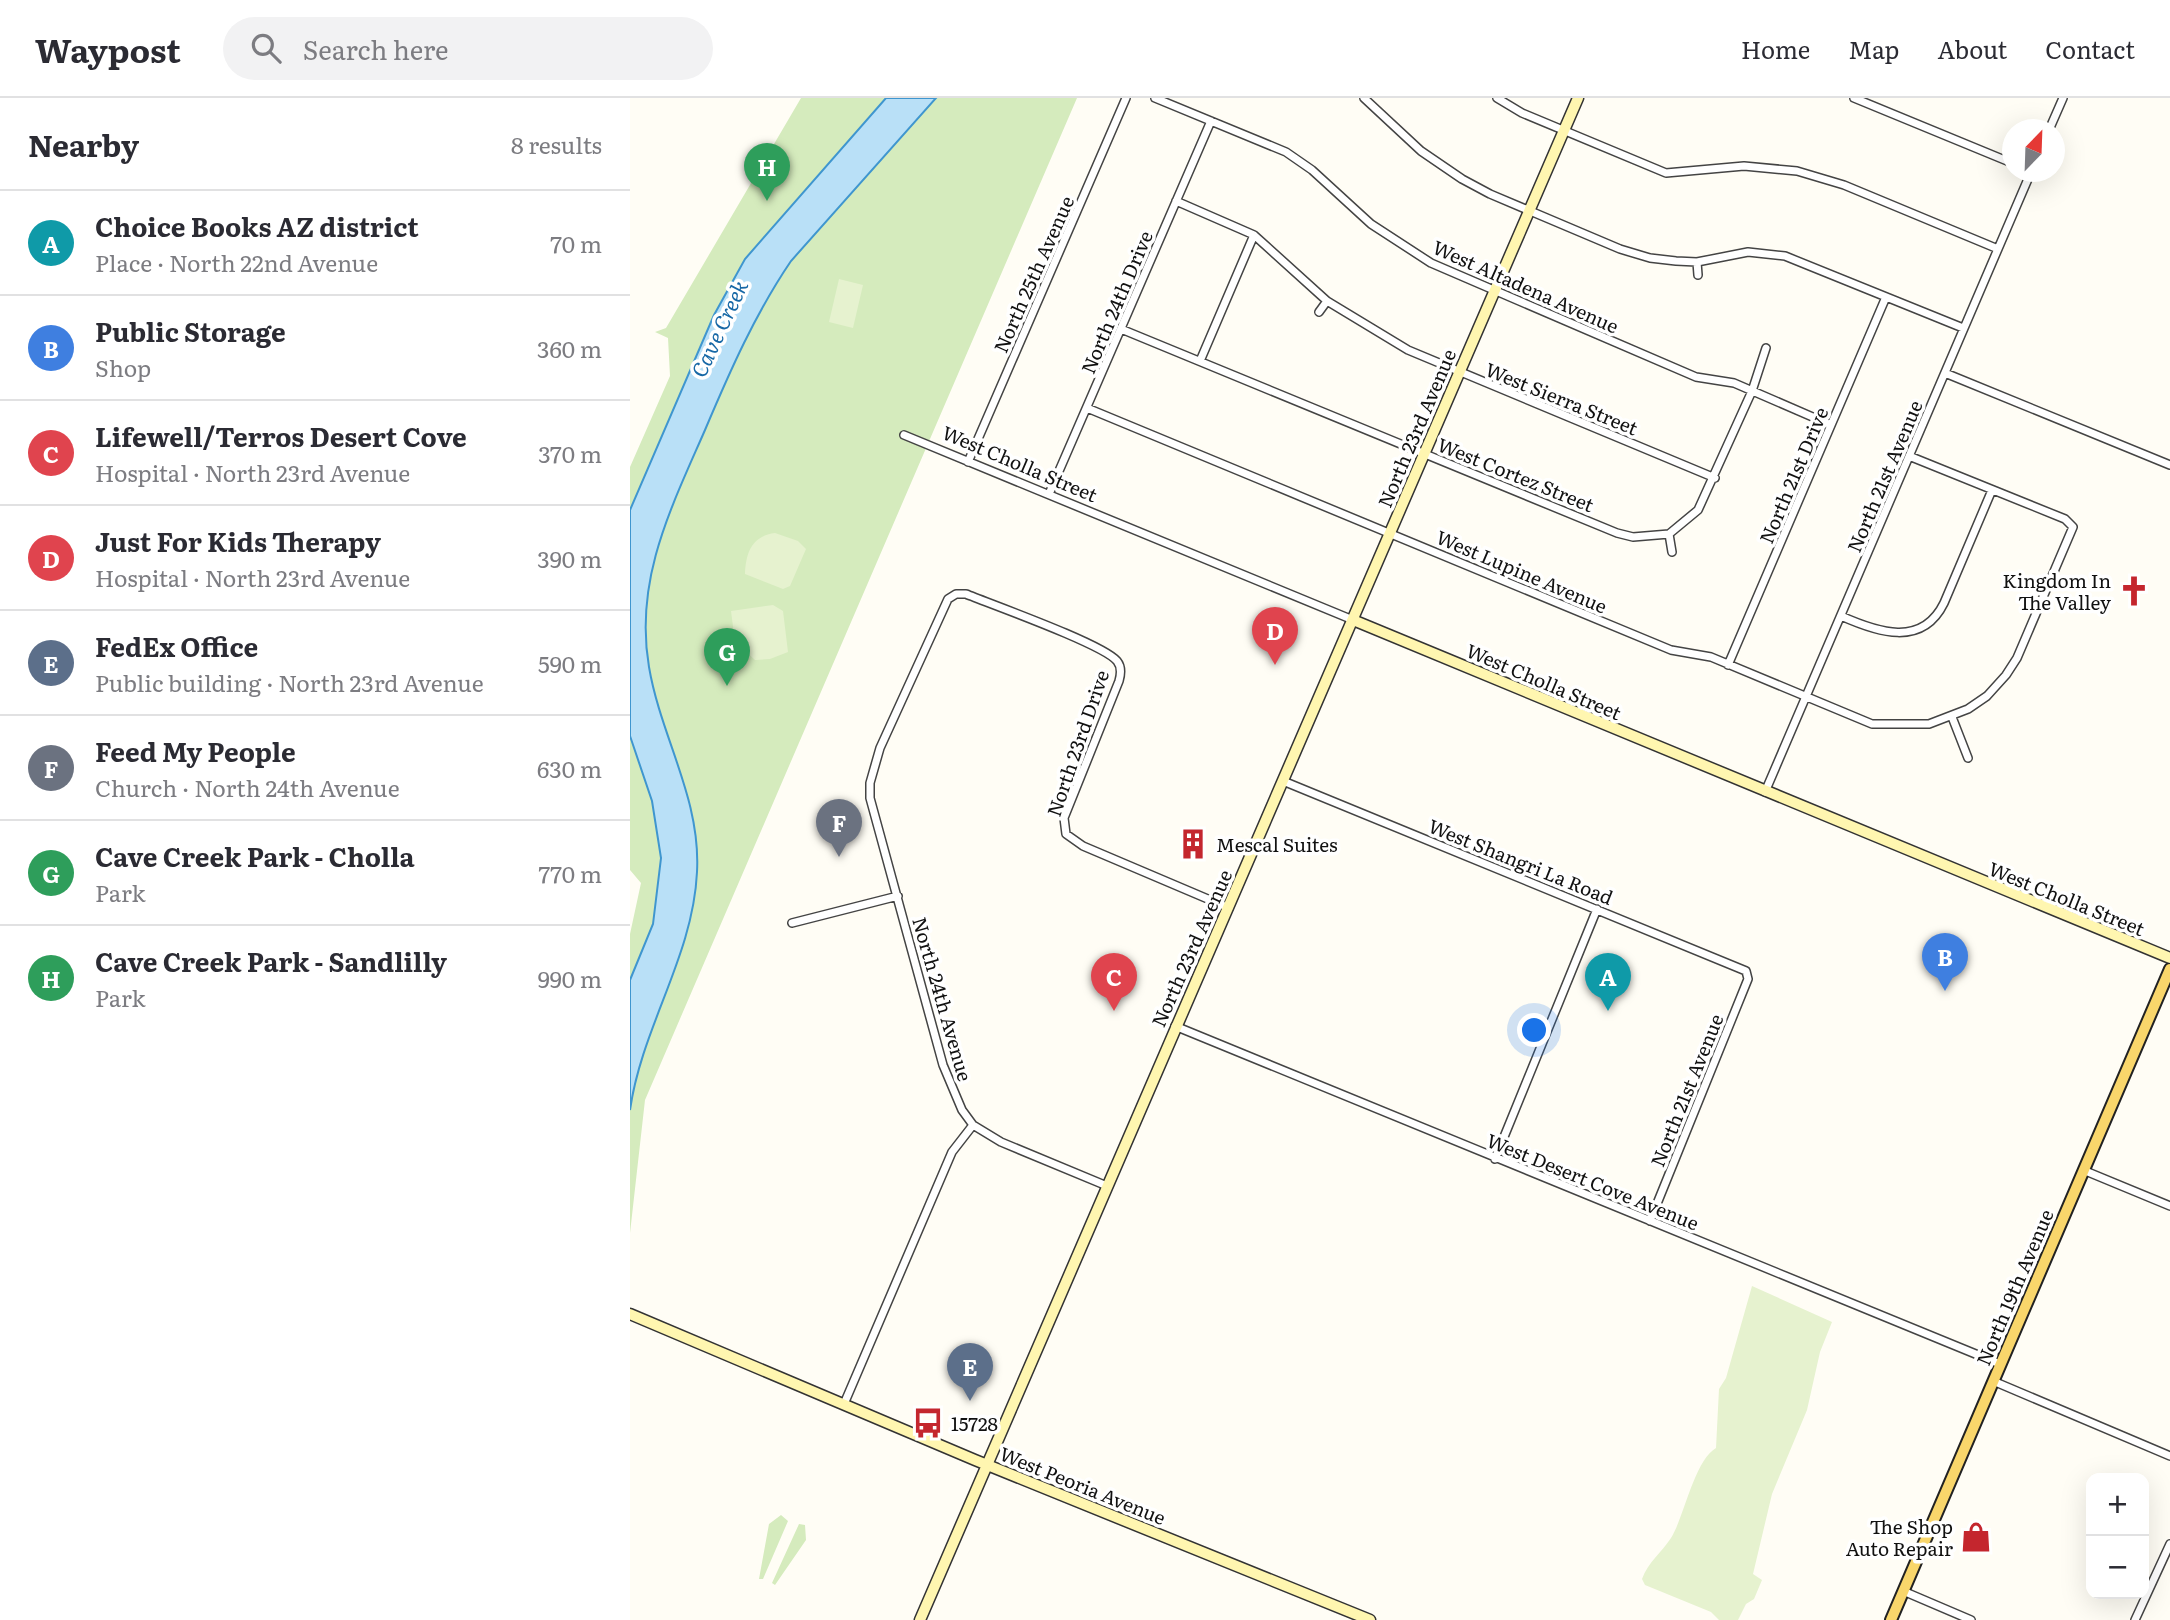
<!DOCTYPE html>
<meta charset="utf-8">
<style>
:root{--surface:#fff;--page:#f2f2f3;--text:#2b2b33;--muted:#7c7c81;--line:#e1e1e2;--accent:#ea580c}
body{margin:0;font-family:Literata,serif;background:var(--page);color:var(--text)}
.controls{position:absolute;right:21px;bottom:21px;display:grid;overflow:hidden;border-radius:14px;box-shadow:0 7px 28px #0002}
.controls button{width:63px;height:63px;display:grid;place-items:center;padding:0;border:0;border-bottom:2px solid var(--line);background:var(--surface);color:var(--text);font:35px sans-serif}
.compass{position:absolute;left:1372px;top:21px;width:63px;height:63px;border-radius:50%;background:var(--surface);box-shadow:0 7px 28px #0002;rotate:23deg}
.you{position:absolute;left:905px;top:933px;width:24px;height:24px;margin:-18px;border:5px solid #fff;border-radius:50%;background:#1a73e8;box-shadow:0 0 0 10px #1a73e833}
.badge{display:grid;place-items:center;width:46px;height:46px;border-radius:50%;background:var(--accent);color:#fff;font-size:23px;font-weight:700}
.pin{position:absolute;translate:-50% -58px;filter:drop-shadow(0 2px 4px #0008)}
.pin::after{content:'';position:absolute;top:37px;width:24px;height:21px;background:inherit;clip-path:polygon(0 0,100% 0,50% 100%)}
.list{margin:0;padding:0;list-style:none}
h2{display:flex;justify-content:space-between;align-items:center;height:91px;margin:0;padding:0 28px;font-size:30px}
h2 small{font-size:23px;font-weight:400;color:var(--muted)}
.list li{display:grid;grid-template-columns:46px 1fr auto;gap:21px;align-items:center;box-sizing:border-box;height:105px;padding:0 28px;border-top:2px solid var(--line)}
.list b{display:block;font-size:26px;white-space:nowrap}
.list p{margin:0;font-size:23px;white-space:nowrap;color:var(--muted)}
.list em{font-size:23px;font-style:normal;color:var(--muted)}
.icon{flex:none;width:38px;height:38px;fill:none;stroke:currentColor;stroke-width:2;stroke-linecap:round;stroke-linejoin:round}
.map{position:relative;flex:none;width:1540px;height:1522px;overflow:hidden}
header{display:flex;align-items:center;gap:42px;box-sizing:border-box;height:98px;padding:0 35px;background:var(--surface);border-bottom:2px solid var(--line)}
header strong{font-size:33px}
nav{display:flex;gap:38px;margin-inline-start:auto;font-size:24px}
.search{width:490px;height:63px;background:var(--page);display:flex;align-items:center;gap:18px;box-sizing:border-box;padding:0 24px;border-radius:38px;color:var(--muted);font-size:26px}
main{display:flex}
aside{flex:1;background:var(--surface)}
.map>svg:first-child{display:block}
</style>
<header>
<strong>Waypost</strong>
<div class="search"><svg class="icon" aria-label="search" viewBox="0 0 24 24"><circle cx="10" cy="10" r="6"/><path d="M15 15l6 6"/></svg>Search here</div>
<nav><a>Home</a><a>Map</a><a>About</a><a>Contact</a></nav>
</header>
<main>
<aside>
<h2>Nearby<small>8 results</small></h2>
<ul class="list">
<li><span class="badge" style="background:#0f9aa8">A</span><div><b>Choice Books AZ district</b><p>Place · North 22nd Avenue</p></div><em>70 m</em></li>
<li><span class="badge" style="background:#3f7fe0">B</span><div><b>Public Storage</b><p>Shop</p></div><em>360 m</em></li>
<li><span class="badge" style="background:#e0444e">C</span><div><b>Lifewell/Terros Desert Cove</b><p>Hospital · North 23rd Avenue</p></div><em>370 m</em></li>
<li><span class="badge" style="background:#e0444e">D</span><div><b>Just For Kids Therapy</b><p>Hospital · North 23rd Avenue</p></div><em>390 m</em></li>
<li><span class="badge" style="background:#5c6f8a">E</span><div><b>FedEx Office</b><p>Public building · North 23rd Avenue</p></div><em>590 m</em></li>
<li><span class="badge" style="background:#6b7280">F</span><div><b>Feed My People</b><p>Church · North 24th Avenue</p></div><em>630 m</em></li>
<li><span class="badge" style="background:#2e9e5b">G</span><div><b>Cave Creek Park - Cholla</b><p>Park</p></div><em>770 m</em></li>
<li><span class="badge" style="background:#2e9e5b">H</span><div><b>Cave Creek Park - Sandlilly</b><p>Park</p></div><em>990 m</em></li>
</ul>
</aside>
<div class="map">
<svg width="1540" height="1522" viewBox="0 0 1540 1522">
<rect width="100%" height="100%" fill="#fffdf5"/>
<path fill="#d5ebbd" d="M 171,0 L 447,0 L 15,1002 L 0,1135 L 0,836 L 11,785 L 0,772 L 0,369 L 40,278 L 38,240 L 25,234 L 36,230 Z
M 151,1417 L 158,1423 L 133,1481 L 129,1481 L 139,1426 Z
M 169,1426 L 175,1427 L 176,1442 L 145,1487 L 142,1485 Z"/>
<path fill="#e6f2cf" d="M 209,181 L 233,187 L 223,230 L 199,224 Z
M 145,435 L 168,443 L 176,451 L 160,488 L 153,491 L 115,476 C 116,454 122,438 145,435 Z
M 143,507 L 153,513 L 158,554 L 140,561 L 125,562 L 105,544 L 101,513 Z
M 1122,1188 L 1202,1224 L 1190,1254 L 1177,1312 L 1142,1396 L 1123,1476 L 1132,1482 L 1124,1501 L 1116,1506 L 1108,1522 L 1089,1522 L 1081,1514 L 1015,1487 L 1012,1481 C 1018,1464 1032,1454 1041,1440 C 1055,1417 1064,1363 1086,1350 L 1089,1291 L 1096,1280 Z"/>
<path fill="#b9e0f7" stroke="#3f96cf" stroke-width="2" d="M 256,0 L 306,0 L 161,163 C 125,216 100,273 75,332 C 41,410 4,482 19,569 C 31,640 71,700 67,774 C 63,859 12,928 0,1012 L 0,882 L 23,826 L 31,760 L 22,703 L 0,638 L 0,412 L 84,217 L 115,161 Z"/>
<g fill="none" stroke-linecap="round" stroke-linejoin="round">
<g stroke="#444" stroke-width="10">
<path id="street" d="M 525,0 L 656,54 L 682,72 L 741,126 L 801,165 L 1066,279 L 1104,285 L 1201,327
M 734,0 L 791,53 L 832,81 L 860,96 L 990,151 L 1020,160 L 1046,163 L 1067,164 L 1118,154 L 1155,158 L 1333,230
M 867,0 L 892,15 L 1036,75 L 1114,68 L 1167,73 L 1214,87 L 1368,151
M 1224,0 L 1382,65
M 1419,32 L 1433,0
M 546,103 L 624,137 L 697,203 L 778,252 L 1085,380
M 1067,164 L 1068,177
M 689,214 L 697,203
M 491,231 L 987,435 L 1003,439 L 1039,436 L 1068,412 L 1122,293 L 1136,250
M 570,263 L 624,137
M 1315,275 L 1540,367
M 457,310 L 1041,552 L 1081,559 L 1242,626 L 1299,626 L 1338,611 L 1357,598 L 1376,577 L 1387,560 L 1443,429 L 1435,421 L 1279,358
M 274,337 L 723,522
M 338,364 L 496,0
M 419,396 L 581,23
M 1039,436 L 1042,454
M 1211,518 C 1247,534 1292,550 1314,505 L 1362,392
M 1098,567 L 1256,199
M 1322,619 L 1338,660
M 653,683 L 1116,873 L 1118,881 L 1020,1123
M 1135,694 L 1401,74
M 162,825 L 268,798
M 545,928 L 1370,1266
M 865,1061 L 967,811
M 1453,1072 L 1540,1108
M 477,1088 L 371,1044 L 343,1027 L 332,1012 L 313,967 L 240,700 L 240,685 L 250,650 L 318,501 L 326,496 L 336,496 C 363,507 473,546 487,563 C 492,569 491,576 489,583 L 434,720 L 436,736 L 453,748 L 599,810
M 1363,1283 L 1540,1358
M 214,1306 L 322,1054 L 343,1027
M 1273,1493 L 1341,1522
M 1505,1522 L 1540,1446"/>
</g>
<g stroke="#333" stroke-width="13">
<path id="secondary" d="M 723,522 L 1540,860
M 0,1216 L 345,1362 L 740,1522
M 290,1522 L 948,0"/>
</g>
<g stroke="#222" stroke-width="14">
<path id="primary" d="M 1261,1522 L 1540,871"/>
</g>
<use href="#street" stroke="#fff" stroke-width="7"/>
<use href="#secondary" stroke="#fff6b0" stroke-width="10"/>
<use href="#primary" stroke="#f9d66b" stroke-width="10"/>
</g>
<defs>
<g id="church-bare" transform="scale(2.415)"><path d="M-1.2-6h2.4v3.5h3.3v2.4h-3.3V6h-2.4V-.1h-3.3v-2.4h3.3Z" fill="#c4262e" stroke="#fff" stroke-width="2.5" paint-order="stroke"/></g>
<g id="building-bare" transform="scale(2.415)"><path d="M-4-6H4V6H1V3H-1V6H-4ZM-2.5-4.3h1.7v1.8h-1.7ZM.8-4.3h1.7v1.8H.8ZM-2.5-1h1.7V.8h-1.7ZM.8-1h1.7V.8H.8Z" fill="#c4262e" stroke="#fff" stroke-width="2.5" paint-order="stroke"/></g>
<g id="bus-bare" transform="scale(2.415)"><path d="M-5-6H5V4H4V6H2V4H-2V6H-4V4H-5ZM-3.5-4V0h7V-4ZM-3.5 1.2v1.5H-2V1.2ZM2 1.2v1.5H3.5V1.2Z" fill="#c4262e" stroke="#fff" stroke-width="2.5" paint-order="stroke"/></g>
<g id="shop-bare" transform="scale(2.415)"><path d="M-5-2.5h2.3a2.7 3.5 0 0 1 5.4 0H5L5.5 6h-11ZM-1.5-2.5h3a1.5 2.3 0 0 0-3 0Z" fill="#c4262e" stroke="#fff" stroke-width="2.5" paint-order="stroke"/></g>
</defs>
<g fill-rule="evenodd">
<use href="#church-bare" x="1504" y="493"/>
<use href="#building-bare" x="563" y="746"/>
<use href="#bus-bare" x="298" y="1325"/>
<use href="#shop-bare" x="1346" y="1439"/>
</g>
<g text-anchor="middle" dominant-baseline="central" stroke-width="7" stroke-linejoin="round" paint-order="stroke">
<g font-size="19" fill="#111" stroke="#fff">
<text transform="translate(403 176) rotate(-66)">North 25th Avenue</text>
<text transform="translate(896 188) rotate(24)">West Altadena Avenue</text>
<text transform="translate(486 204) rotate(-67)">North 24th Drive</text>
<text transform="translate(932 300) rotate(22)">West Sierra Street</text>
<text transform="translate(786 330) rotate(-67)">North 23rd Avenue</text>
<text transform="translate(390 365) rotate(23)">West Cholla Street</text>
<text transform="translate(886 376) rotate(22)">West Cortez Street</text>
<text transform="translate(1163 377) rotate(-67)">North 21st Drive</text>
<text transform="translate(1254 378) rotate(-67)">North 21st Avenue</text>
<text transform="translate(892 473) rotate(23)">West Lupine Avenue</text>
<text transform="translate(914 583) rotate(23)">West Cholla Street</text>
<text transform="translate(447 645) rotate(-71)">North 23rd Drive</text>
<text transform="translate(891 763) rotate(22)">West Shangri La Road</text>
<text transform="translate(1437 800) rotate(22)">West Cholla Street</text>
<text transform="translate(561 850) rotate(-66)">North 23rd Avenue</text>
<text transform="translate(313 901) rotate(74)">North 24th Avenue</text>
<text transform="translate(1056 992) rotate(-68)">North 21st Avenue</text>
<text transform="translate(963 1083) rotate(22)">West Desert Cove Avenue</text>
<text transform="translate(1384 1189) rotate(-67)">North 19th Avenue</text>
<text transform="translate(453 1387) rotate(22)">West Peoria Avenue</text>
</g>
<g font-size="19" fill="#111" stroke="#fff" text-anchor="end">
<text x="1481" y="482">Kingdom In<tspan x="1481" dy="22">The Valley</tspan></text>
<text x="586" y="746" text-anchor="start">Mescal Suites</text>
<text x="321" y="1325" text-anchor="start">15728</text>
<text x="1323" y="1428">The Shop<tspan x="1323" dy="22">Auto Repair</tspan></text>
</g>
<g font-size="21" font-style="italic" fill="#1768a6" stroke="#fff">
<text transform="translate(88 230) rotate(-65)">Cave Creek</text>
</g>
</g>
</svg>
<div class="controls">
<button>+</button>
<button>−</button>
</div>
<svg class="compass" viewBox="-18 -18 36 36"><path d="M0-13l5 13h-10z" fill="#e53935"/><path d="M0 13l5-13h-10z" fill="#7c7c81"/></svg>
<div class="you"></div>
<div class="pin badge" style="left:978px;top:913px;background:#0f9aa8">A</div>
<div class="pin badge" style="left:1315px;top:893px;background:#3f7fe0">B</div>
<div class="pin badge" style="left:484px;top:913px;background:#e0444e">C</div>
<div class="pin badge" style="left:645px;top:567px;background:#e0444e">D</div>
<div class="pin badge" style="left:340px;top:1303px;background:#5c6f8a">E</div>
<div class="pin badge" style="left:209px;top:759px;background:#6b7280">F</div>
<div class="pin badge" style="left:97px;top:588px;background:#2e9e5b">G</div>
<div class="pin badge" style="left:137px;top:103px;background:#2e9e5b">H</div>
</div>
</main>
